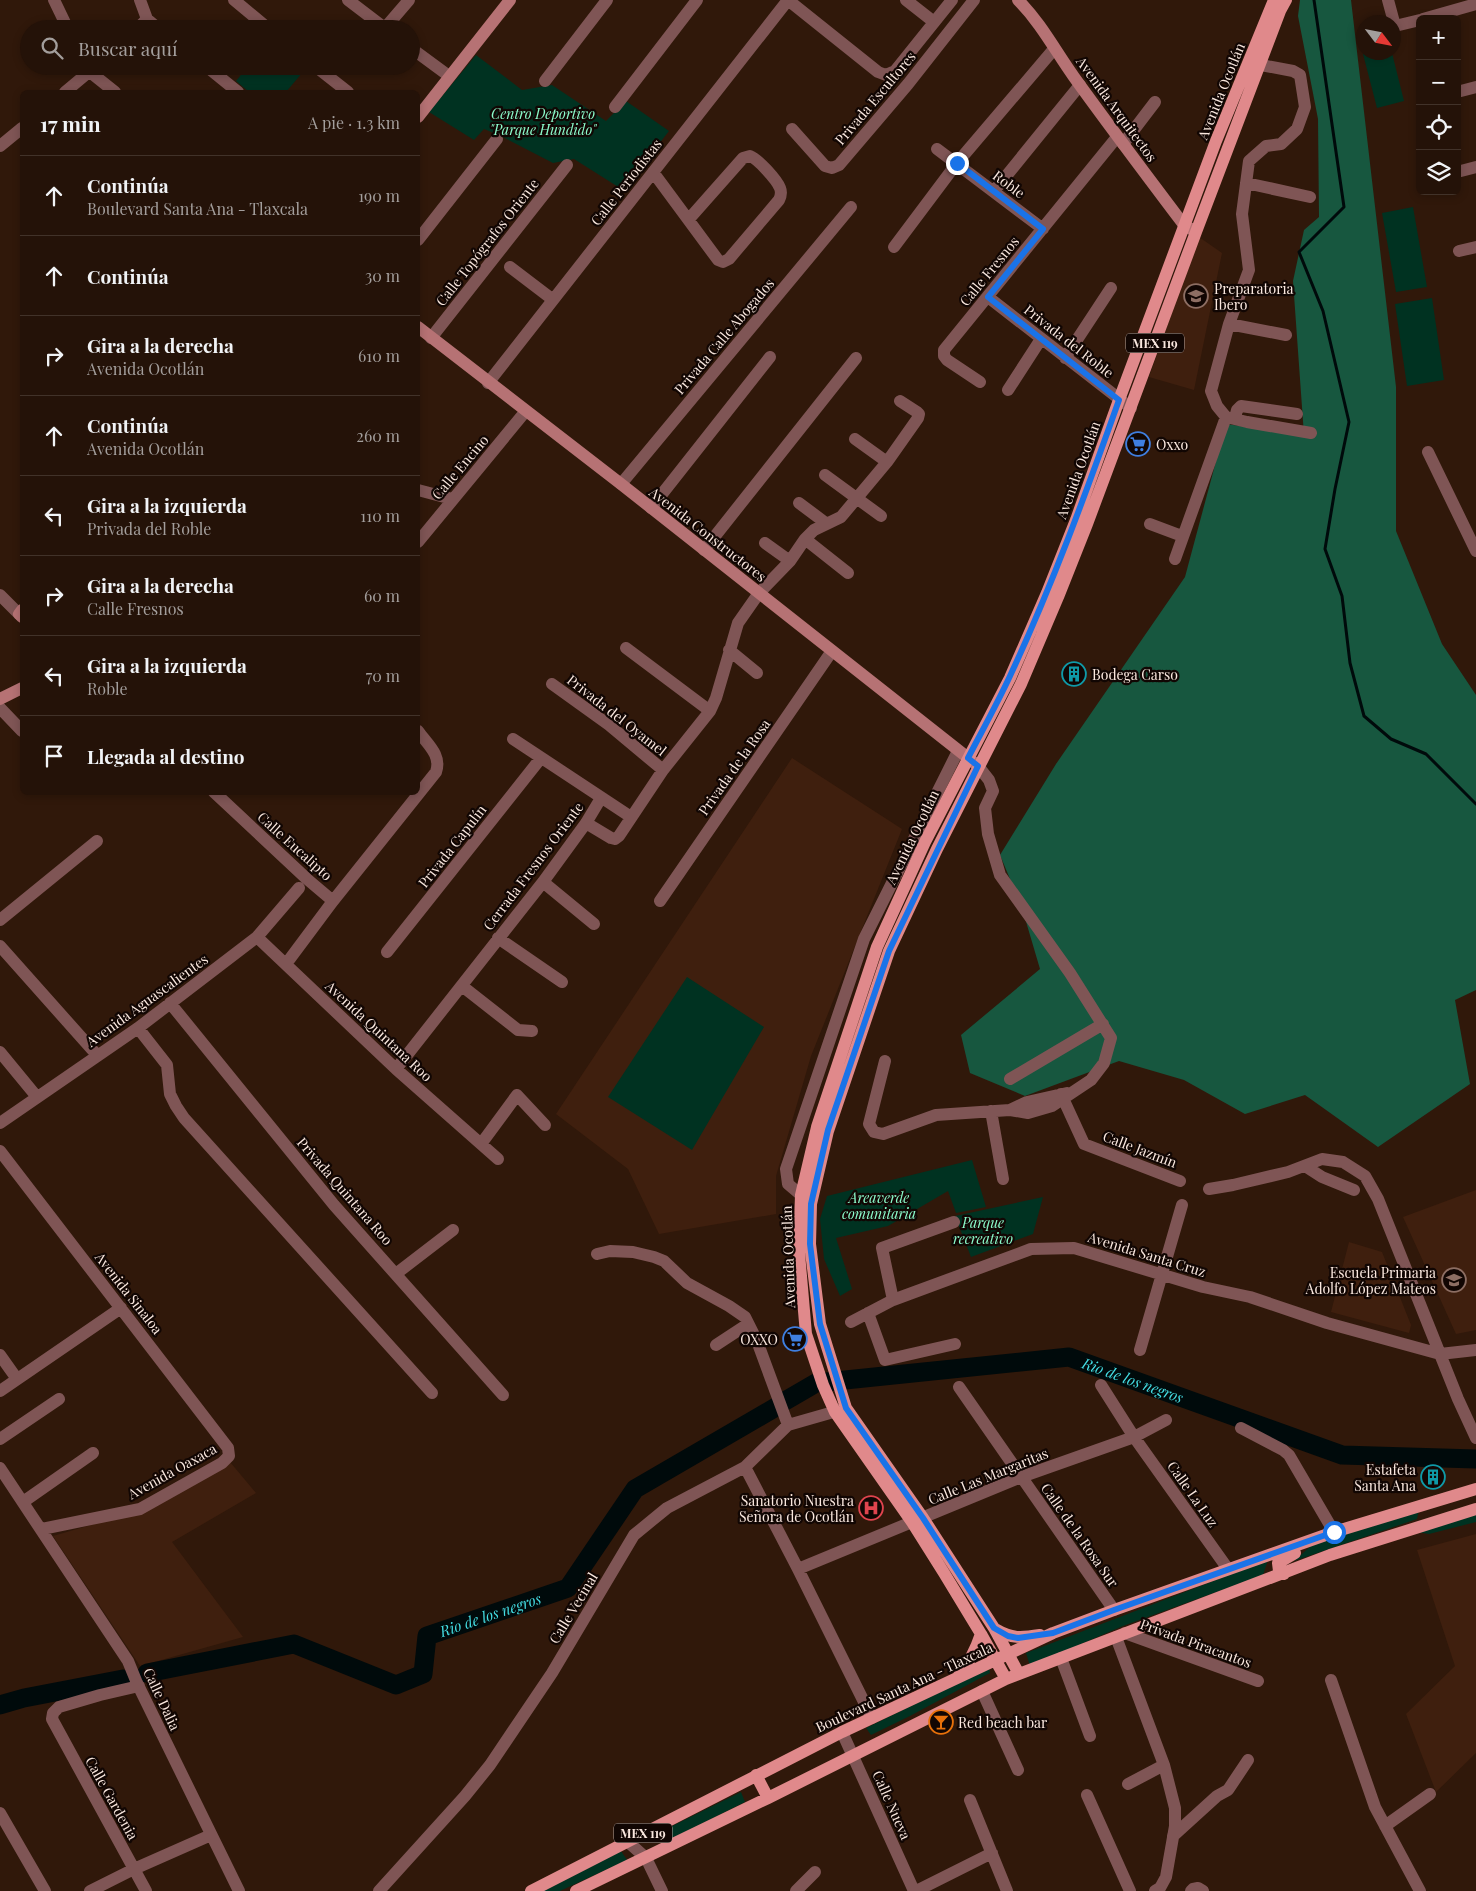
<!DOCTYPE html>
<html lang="es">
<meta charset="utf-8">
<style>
:root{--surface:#241208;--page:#2c1b12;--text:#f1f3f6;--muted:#a39e9c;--line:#413229}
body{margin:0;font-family:"Playfair Display",serif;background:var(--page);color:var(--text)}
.controls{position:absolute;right:15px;top:15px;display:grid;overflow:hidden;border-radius:8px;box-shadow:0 2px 8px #0003}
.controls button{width:45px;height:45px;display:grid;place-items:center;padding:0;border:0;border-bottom:1px solid var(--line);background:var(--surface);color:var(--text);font:25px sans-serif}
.compass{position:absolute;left:1356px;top:15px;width:45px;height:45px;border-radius:50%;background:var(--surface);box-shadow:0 2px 8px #0003;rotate:122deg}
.stop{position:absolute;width:15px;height:15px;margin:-11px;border:4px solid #1a73e8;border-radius:50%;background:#fff}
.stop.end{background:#1a73e8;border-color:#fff;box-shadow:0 1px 5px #0008}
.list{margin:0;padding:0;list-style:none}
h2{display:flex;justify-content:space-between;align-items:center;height:65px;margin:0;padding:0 20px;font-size:21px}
h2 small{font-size:16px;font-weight:400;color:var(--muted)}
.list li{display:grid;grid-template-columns:32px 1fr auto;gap:15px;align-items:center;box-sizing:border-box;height:80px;padding:0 20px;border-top:1px solid var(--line)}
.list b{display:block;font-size:19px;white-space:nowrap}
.list p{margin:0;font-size:16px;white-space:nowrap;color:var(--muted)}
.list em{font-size:16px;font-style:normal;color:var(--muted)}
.icon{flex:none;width:28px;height:28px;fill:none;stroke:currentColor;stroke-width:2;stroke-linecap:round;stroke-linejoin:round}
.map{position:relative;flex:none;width:1476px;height:1891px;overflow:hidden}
.search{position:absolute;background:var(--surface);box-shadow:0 2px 8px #0003;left:20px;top:20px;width:400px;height:55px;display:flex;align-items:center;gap:12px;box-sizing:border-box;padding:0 18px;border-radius:28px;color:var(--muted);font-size:19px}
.panel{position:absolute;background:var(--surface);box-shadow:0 2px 8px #0003;left:20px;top:90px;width:400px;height:705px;border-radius:8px}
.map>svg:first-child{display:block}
</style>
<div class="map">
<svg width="1476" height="1891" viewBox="0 0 1476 1891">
<rect width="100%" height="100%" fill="#30180a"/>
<path fill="#3f1f0e" d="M 1199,237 L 1222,253 L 1194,390 L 1149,377 Z
M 792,758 L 902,829 L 811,1056 L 776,1176 L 776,1214 L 659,1234 L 628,1169 L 556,1114 Z
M 1476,1190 L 1476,1330 L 1456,1334 L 1403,1217 Z
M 1349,1242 L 1382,1252 L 1411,1325 L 1409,1333 L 1331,1312 Z
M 230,1462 L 256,1493 L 172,1542 L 243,1637 L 140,1666 L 53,1536 L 146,1509 Z
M 1476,1534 L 1476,1753 L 1436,1792 L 1406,1714 L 1455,1666 L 1417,1550 Z"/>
<path fill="#003221" d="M 1368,52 L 1392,53 L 1404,101 L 1377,108 L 1363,54 Z
M 476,55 L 522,90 L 552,85 L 606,121 L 626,101 L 669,131 L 623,190 L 574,159 L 553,163 L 501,136 L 484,129 L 474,140 L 429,112 Z
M 248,66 L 308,66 L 286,92 L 249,92 L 236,81 Z
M 1413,207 L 1427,287 L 1396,292 L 1382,213 Z
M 1432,298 L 1444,380 L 1407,386 L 1395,304 Z
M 687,977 L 764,1027 L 692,1150 L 608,1097 Z
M 972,1160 L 986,1207 L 956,1213 L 948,1191 L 888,1226 L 836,1238 L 852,1289 L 840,1296 L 824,1259 L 820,1219 L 827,1196 Z
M 1043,1197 L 1033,1234 L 971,1257 L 955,1216 Z
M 1419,1510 L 1417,1519 L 1294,1561 L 1312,1545 Z
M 1476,1512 L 1476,1522 L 1429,1534 L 1416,1532 Z
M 1268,1560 L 1263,1575 L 1123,1626 L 1030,1666 L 1026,1653 Z
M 989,1668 L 990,1673 L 986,1675 L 910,1716 L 871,1735 L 866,1728 Z
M 741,1792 L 745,1802 L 669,1840 L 664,1830 Z
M 621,1851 L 627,1860 L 560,1891 L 543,1891 Z"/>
<path fill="#17573f" d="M 1300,0 L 1351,0 L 1396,387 L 1396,531 L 1442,644 L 1476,695 L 1476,990 L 1455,1000 L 1470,1084 L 1378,1147 L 1305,1095 L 1245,1114 L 1184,1080 L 1119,1061 L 1025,1096 L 970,1073 L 961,1035 L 1040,969 L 1022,908 L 1000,855 L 1056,764 L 1185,577 L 1226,424 L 1304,435 L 1293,281 L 1304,230 L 1319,217 L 1318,119 L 1298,16 Z"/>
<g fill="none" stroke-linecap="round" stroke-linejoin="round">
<path stroke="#000a0b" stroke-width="3" d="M 1314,0 L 1344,207 L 1299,252 L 1323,311 L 1349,422 L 1335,489 L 1325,549 L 1342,596 L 1350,663 L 1364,716 L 1391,739 L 1426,754 L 1476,804"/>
<g stroke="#000a0b" stroke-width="19">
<path id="s1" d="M 785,1401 L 816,1383 L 1069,1357 L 1342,1455 L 1476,1459"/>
<path id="s2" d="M 147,1673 L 294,1644 L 396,1685 L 423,1674 L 427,1636 L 568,1588 L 635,1489 L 776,1407"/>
<path d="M 0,1705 L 24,1698 L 123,1679"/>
</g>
<path stroke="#7f5555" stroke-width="12" d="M 54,0 L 68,29
M 140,0 L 147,19 L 159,29
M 234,0 L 269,29
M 348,0 L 386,29
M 788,0 L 878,72 L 886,75 L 895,71 L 952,0
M 906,0 L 934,22
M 1388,0 L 1395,26 L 1420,20
M 1423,19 L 1476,4
M 385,28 L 409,0
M 137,29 L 147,19
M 411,48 L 449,76
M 87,66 L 90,72 L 115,92
M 206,66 L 238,92
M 315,66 L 348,92
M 545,81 L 607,0
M 65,92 L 96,66
M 1457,92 L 1476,87
M 615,107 L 697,0
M 792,129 L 825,166 L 832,168 L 839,165 L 908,84 L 974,0
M 1123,144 L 1155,102
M 0,146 L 22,128
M 937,149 L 1043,229
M 653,172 L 718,260 L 723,262 L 729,259 L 779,200 C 781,196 782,193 780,188 C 777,180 758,159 750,156 L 743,158 L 689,219
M 1457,172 L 1476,167
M 1246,183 L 1310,197
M 994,191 L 1080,85
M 418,240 L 497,139
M 894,247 L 957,163 L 1054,49
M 1459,251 L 1476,247
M 510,267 L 552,299
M 988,297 L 1131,408
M 1229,324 L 1249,270 L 1242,214 L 1249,161 L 1266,146 L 1281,144 L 1297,129 L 1305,107 L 1300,75 L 1293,71 L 1250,63
M 1286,335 L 1229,324 L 1211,391 L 1217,406 L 1226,417 L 1247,422 L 1311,433
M 431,338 L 567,165
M 1065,358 L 1111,288
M 980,382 L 947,360 L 944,356 L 944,350 L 1117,137
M 488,383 L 788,0
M 1008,390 L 1041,339
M 1235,418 L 1237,410 L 1241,406 L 1297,414
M 855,439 L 887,462
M 1428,452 L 1476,551
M 825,475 L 881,516
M 621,484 L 851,207
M 418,490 L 452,499
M 799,503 L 827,524
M 651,508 L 770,357
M 1150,524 L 1182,536
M 805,539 L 848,573
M 418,542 L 525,412
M 765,543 L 790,561
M 704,550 L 856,358
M 1175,559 L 1226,417
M 0,595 L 19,614
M 626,648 L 710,711
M 729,650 L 757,673
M 552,684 L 609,725 L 663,770
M 0,708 L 22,731
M 513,739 L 631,817
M 214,792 L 307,879 L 333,901
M 586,823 L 611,838 L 615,839 L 619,836 L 663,770 L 710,711 L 716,698 L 738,623 L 759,593 L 790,561 L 805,539 L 814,530 L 841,517 L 887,462 L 918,418 L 919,414 L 917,412 L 900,401
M 543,882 L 594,924
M 660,901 L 832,651
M 0,920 L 97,841
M 257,937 L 396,1069 L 498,1159
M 498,938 L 562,982
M 0,946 L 97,1055
M 387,952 L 541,758
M 286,964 L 333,901 L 436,772 C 442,755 427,744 418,731
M 462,986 L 518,1030 L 532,1031
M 170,1003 L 334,1205 L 503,1395
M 138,1028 L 167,1065 L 170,1094 L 176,1106 L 184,1118 L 432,1393
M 0,1052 L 37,1097
M 885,1061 L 869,1124 L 874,1132 L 883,1134 L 936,1115 L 1010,1110 L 1028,1113 L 1052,1106 L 1091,1080 L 1104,1063 L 1111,1038 L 1070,973 L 1000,875 L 988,834 L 985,808 L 993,791 L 989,780 L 978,766
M 396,1069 L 543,882 L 586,823 L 601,798
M 1010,1079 L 1103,1024
M 1061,1094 L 1084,1144 L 1180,1181
M 1010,1110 L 1027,1102 L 1067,1093
M 991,1111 L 1003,1179
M 0,1123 L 138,1028 L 257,937 L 299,888
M 481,1144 L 517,1095 L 545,1125
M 0,1151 L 228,1448 L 229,1456 L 222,1463 L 140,1509 L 42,1529
M 1305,1166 L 1322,1177 L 1354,1190
M 1209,1189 L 1233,1185 L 1288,1172 L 1322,1159 L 1343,1162 L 1365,1176 L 1378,1199 L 1458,1399 L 1476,1438
M 801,1195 L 788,1184 L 786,1169 L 864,939 L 958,751
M 597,1254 L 610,1251 L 633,1252 L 654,1257 L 664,1261 L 687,1283 L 729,1306 L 745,1317 L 757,1341 L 788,1425
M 397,1273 L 453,1230
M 893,1300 L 882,1248 L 954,1222
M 868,1313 L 885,1360 L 955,1344
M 851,1322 L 893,1300 L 1031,1249 L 1074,1248 L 1203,1287 L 1250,1297 L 1327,1323 L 1440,1354 L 1476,1350
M 716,1345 L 748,1324
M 1140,1350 L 1182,1205
M 0,1355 L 17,1379
M 1101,1385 L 1134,1437 L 1228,1569
M 959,1387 L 1114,1610
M 0,1391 L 121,1308
M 1241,1428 L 1283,1450 L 1289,1455 L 1334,1532
M 0,1439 L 59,1399
M 745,1467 L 798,1569 L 872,1718
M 0,1468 L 128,1661 L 137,1683 L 239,1891
M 23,1502 L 93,1453
M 798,1569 L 1021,1477 L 1134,1437 L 1166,1420
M 1125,1633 L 1258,1681
M 1116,1637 L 1164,1765 L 1175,1808 L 1175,1826 L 1166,1877 L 1160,1888 L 1155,1891
M 1061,1658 L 1090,1736
M 1331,1680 L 1375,1807 L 1420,1891
M 139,1686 L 100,1695 L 59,1707 L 53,1713 L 52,1719 L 146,1891
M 982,1691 L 1018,1770
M 842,1732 L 914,1891
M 1128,1784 L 1164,1765
M 1087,1795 L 1130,1891
M 970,1800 L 1007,1891
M 0,1813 L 45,1891
M 1385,1826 L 1430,1794
M 1173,1836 L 1217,1796 L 1228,1790 L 1248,1760
M 627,1841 L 646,1858 L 662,1891
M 90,1891 L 134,1869 L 211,1835
M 379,1891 L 465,1796 L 490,1765 L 552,1673 L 634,1535 L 667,1508 L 745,1467 L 788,1425 L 844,1409
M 796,1891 L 815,1872
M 916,1891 L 992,1853
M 1191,1891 L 1193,1889 L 1198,1888 L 1203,1891"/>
<path stroke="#b67274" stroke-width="12" d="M 1018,0 C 1041,23 1056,52 1074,77 C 1110,127 1147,176 1184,225 L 1191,229
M 418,117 L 510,0
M 418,327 L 621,484 L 977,765
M 22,610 L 19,614 L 22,617
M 0,699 L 22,688"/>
<path stroke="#e0898b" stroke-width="12" d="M 1284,1574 L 1279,1571 L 1278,1563 L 1295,1553
M 995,1629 C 1012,1639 1021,1638 1040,1635
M 1019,1674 L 994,1628 L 923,1518 L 846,1408 L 820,1324 L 810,1244 L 811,1204 L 828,1131 L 889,951 L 937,849 L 1021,684 L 1058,597 L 1087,524 L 1196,232 L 1280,11 L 1286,0
M 959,1675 C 970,1662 976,1649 981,1634
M 1006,1679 L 981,1634 L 944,1573 L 912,1522 L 835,1412 L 823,1385 L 806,1334 L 799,1253 L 801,1195 L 817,1127 L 877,947 L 925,842 L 1010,678 L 1047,593 L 1076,520 L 1119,400 L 1216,141 L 1274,0
M 756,1775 L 768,1798
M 531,1891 L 842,1732 L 1053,1633 L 1114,1610 L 1334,1532 L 1476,1489
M 576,1891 L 768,1798 L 1006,1679 L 1330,1555 L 1476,1509"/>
</g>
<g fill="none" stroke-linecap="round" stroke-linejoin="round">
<path stroke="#1a73e8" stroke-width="6" d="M 957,163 L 1043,229 L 988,297 L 1119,400 C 1086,493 1052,586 1010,676 C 997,704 982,731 968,758 L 978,766 L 889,951 L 828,1130 L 811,1204 L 810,1244 L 820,1324 L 846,1408 L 923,1518 L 994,1628 L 1008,1636 L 1018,1638 L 1053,1633 L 1114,1610 L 1334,1532"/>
</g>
<defs>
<g id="university-ring" transform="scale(1.25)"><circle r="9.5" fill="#110603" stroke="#8d6e63" stroke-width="1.5"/><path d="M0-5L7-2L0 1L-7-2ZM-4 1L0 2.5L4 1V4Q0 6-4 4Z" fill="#8d6e63"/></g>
<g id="supermarket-ring" transform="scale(1.25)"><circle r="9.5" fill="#110603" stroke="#3f7fe0" stroke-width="1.5"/><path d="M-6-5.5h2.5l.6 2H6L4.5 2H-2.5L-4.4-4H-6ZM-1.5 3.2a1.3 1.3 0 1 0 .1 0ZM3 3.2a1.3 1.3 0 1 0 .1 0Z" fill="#3f7fe0"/></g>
<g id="building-ring" transform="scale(1.25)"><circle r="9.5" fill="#110603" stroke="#0f9aa8" stroke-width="1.5"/><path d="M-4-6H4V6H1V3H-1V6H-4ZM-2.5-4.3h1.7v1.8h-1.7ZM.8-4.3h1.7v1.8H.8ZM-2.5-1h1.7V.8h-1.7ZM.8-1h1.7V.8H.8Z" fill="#0f9aa8"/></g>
<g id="school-ring" transform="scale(1.25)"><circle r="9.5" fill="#110603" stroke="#8d6e63" stroke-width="1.5"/><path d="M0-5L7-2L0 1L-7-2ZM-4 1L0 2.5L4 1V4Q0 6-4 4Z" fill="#8d6e63"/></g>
<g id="hospital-ring" transform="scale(1.25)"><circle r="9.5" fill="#110603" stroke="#e0444e" stroke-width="1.5"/><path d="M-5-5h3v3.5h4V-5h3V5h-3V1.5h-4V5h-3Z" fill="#e0444e"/></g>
<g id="bar-ring" transform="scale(1.25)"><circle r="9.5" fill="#110603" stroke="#e8710a" stroke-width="1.5"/><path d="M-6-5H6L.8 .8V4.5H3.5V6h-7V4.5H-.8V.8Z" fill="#e8710a"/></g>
</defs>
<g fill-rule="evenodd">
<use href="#university-ring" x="1196" y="296"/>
<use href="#supermarket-ring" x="1138" y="444"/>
<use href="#building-ring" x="1074" y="674"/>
<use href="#school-ring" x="1454" y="1280"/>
<use href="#supermarket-ring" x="795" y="1339"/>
<use href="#building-ring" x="1433" y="1477"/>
<use href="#hospital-ring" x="871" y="1508"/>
<use href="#bar-ring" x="941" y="1722"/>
</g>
<g text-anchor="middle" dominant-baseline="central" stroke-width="4.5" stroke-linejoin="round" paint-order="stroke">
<g fill="#110603" stroke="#b4a49d" stroke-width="1">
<rect x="1126" y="333.5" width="58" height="19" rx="4"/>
<rect x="614" y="1823.5" width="58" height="19" rx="4"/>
</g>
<g font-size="12" font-weight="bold" fill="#fae8df">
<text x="1155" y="343">MEX 119</text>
<text x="643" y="1833">MEX 119</text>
</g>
<g font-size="14" fill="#fae8df" stroke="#110603">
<text transform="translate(1221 91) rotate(-68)">Avenida Ocotlán</text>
<text transform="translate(875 98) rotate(-50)">Privada Escultores</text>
<text transform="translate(1117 109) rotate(54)">Avenida Arquitectos</text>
<text transform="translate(626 182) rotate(-52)">Calle Periodistas</text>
<text transform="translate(1009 184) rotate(37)">Roble</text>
<text transform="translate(487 242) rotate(-52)">Calle Topógrafos Oriente</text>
<text transform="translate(989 271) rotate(-51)">Calle Fresnos</text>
<text transform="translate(724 336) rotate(-50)">Privada Calle Abogados</text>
<text transform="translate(1069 341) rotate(38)">Privada del Roble</text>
<text transform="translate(460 467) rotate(-50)">Calle Encino</text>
<text transform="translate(1078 470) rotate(-70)">Avenida Ocotlán</text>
<text transform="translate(708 534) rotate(38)">Avenida Constructores</text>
<text transform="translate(617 715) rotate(38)">Privada del Oyamel</text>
<text transform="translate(734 767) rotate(-55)">Privada de la Rosa</text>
<text transform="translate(912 837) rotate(-64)">Avenida Ocotlán</text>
<text transform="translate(295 846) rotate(42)">Calle Eucalipto</text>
<text transform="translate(452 846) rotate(-52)">Privada Capulín</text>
<text transform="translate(533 866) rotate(-53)">Cerrada Fresnos Oriente</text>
<text transform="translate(147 1000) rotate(-36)">Avenida Aguascalientes</text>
<text transform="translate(379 1031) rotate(43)">Avenida Quintana Roo</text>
<text transform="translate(1140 1149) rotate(21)">Calle Jazmín</text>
<text transform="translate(345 1191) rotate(49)">Privada Quintana Roo</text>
<text transform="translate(1147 1254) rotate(17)">Avenida Santa Cruz</text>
<text transform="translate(788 1257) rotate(-92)">Avenida Ocotlán</text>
<text transform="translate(129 1293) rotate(52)">Avenida Sinaloa</text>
<text transform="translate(172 1471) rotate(-29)">Avenida Oaxaca</text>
<text transform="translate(988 1476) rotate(-22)">Calle Las Margaritas</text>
<text transform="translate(1193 1494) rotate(55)">Calle La Luz</text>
<text transform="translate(1080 1535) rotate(55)">Calle de la Rosa Sur</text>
<text transform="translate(573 1608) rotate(-59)">Calle Vecinal</text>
<text transform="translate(1196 1643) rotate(20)">Privada Piracantos</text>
<text transform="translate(904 1687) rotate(-25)">Boulevard Santa Ana - Tlaxcala</text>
<text transform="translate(162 1699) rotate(65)">Calle Dalia</text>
<text transform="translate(112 1798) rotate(61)">Calle Gardenia</text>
<text transform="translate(892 1805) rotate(66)">Calle Nueva</text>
</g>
<g font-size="14" font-style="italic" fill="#8cfccc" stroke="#110603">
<text x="543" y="113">Centro Deportivo<tspan x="543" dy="16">"Parque Hundido"</tspan></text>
<text x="879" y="1197">Areaverde<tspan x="879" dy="16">comunitaria</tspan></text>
<text x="983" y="1222">Parque<tspan x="983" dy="16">recreativo</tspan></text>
</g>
<g font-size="14" fill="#fae8df" stroke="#110603" text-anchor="start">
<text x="1214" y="288">Preparatoria<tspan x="1214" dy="16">Ibero</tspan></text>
<text x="1156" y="444">Oxxo</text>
<text x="1092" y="674">Bodega Carso</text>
<text x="1436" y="1272" text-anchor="end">Escuela Primaria<tspan x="1436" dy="16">Adolfo López Mateos</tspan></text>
<text x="778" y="1339" text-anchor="end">OXXO</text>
<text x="1416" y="1469" text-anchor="end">Estafeta<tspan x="1416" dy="16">Santa Ana</tspan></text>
<text x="854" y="1500" text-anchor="end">Sanatorio Nuestra<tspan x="854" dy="16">Señora de Ocotlán</tspan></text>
<text x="958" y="1722">Red beach bar</text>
</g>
<g font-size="15" font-style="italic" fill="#44dee4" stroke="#110603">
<text stroke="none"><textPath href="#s1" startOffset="358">Rio de los negros</textPath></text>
<text stroke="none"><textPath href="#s2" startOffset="394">Rio de los negros</textPath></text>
</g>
</g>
</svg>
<div class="controls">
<button>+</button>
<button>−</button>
<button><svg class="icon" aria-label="locate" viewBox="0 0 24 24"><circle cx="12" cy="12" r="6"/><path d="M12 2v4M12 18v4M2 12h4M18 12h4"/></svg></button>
<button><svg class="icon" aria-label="layers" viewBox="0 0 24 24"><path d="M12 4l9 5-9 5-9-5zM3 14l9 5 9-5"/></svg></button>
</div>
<svg class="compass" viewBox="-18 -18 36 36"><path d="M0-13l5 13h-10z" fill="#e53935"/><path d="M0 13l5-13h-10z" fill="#a39e9c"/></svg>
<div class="stop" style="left:1334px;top:1532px"></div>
<div class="stop end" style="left:957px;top:163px"></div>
<div class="search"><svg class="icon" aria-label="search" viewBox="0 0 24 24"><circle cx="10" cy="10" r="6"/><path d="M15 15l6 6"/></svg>Buscar aquí</div>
<section class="panel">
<h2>17 min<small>A pie · 1.3 km</small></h2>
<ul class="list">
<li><svg class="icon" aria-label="ahead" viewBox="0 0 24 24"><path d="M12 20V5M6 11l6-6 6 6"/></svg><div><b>Continúa</b><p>Boulevard Santa Ana - Tlaxcala</p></div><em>190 m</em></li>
<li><svg class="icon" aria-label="ahead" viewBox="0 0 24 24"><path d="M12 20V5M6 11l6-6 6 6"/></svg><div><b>Continúa</b></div><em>30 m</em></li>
<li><svg class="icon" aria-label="right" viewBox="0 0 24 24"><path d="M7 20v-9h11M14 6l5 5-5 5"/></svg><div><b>Gira a la derecha</b><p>Avenida Ocotlán</p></div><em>610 m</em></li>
<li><svg class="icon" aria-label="ahead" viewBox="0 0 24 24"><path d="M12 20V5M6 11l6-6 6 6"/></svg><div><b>Continúa</b><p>Avenida Ocotlán</p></div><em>260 m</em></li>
<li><svg class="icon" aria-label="left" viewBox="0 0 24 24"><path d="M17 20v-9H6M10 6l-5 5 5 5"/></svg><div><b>Gira a la izquierda</b><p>Privada del Roble</p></div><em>110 m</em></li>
<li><svg class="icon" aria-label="right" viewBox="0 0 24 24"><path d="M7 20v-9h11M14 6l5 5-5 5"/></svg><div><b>Gira a la derecha</b><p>Calle Fresnos</p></div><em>60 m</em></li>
<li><svg class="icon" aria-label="left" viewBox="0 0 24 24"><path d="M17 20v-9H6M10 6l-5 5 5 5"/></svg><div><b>Gira a la izquierda</b><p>Roble</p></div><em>70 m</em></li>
<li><svg class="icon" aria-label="arrive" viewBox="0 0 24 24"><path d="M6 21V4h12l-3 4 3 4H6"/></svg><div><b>Llegada al destino</b></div></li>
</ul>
</section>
</div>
